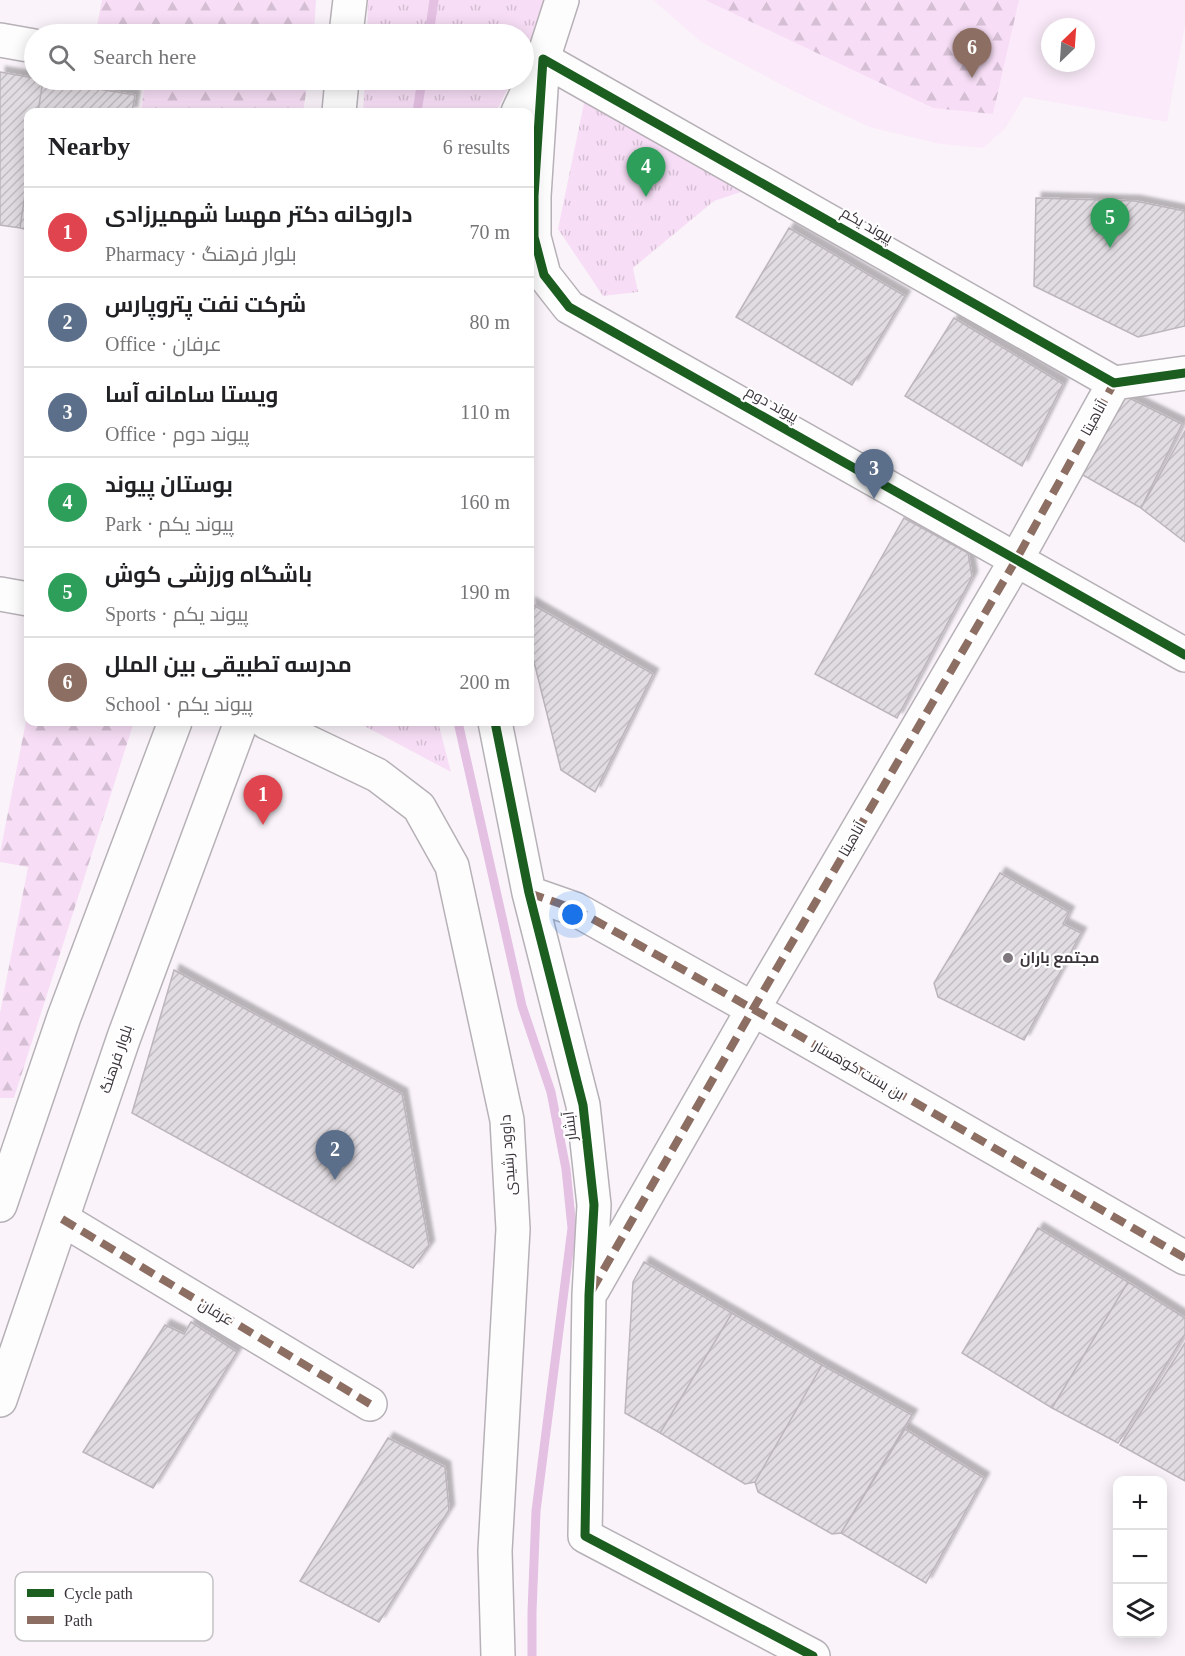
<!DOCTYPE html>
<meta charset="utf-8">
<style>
:root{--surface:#fff;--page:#f2f2f2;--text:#202124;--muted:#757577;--line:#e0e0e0;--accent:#0b8043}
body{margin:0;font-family:"Times New Roman",Cairo,serif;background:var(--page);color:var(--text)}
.controls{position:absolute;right:18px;bottom:18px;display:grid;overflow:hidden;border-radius:12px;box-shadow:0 3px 15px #0003}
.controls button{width:54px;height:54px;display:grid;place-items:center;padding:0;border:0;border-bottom:2px solid var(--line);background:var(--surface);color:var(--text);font:30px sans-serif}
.compass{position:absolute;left:1041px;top:18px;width:54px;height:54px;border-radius:50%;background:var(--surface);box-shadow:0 3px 15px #0003;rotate:25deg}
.you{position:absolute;left:573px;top:915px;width:21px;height:21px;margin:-15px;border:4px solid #fff;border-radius:50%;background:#1a73e8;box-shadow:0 0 0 9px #1a73e833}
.badge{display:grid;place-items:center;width:39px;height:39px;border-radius:50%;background:var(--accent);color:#fff;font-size:20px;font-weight:700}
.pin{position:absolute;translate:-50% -50px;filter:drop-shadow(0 2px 3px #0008)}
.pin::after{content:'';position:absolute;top:32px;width:21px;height:18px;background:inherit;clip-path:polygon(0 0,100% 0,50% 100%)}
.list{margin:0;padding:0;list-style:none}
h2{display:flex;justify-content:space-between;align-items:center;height:78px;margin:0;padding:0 24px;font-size:26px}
h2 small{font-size:20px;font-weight:400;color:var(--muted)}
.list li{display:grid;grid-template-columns:39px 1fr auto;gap:18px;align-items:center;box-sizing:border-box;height:90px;padding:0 24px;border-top:2px solid var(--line)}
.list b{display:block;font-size:22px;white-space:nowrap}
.list p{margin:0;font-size:20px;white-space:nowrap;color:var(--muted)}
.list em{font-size:20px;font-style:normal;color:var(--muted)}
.icon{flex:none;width:33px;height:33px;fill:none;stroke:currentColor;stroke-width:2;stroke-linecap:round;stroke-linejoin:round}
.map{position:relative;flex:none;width:1185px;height:1656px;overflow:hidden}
.search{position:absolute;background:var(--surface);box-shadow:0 3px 15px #0003;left:24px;top:24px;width:510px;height:66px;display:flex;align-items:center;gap:15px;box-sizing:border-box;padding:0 21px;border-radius:33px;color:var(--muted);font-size:22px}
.panel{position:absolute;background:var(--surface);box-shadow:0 3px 15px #0003;left:24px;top:108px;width:510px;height:618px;border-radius:12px}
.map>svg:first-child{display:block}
</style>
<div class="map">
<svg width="1185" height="1656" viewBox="0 0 1185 1656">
<defs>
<pattern id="grass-tufts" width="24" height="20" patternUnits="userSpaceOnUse" patternTransform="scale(1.5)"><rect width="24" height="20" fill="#f7def6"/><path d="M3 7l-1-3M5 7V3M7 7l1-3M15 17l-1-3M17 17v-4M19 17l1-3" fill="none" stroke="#d5bfd4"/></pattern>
<pattern id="forest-firs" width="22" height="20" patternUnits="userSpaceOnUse" patternTransform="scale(1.5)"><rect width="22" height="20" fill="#f7def6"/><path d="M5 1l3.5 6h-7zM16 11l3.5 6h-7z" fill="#d5bfd4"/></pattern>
<pattern id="building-hatch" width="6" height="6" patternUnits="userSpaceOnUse" patternTransform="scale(1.5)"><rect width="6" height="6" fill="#e1dce1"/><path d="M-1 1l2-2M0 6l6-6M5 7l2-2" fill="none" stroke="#c2bdc2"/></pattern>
<filter id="shadow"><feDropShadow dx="5.5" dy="-5.5" stdDeviation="1.5" flood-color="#0004"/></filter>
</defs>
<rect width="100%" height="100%" fill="#faf4fa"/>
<path fill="#fbebfa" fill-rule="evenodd" d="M 653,0 L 1185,0 L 1185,25 L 1167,122 L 1024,97 L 1005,129 L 983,148 L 940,144 L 869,127 L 797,93 L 701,42 ZM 1050,27 L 1086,27 L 1086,63 L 1050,63 Z"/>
<path fill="url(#grass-tufts)" d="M 368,0 L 548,0 L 524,56 L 524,34 L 367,34 Z
M 365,80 L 512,80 L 496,112 L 363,112 Z
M 585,98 L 741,192 L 714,201 L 633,268 L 638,292 L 603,296 L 558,229 Z
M 357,722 L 438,722 L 451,772 Z"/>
<path fill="url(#forest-firs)" d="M 102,0 L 316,0 L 314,34 L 114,34 L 96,31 Z
M 705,0 L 1019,0 L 993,114 L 933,108 Z
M 145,80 L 308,80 L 303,112 L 141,112 Z
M 28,711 L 28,722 L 134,722 L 14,1098 L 0,1098 L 0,1013 L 28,867 L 0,862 L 0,853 Z"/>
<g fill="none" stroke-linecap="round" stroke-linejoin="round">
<path stroke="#e4c0e3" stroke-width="9" d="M 429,34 L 434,0
M 417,112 L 422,80
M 458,722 L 522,1006 L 551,1092 L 566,1169 L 572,1228 L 536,1511 L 532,1612 L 532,1656"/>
</g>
<path fill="url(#building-hatch)" stroke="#bcb6bc" stroke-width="1.5" filter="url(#shadow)" d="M 0,72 L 34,78 L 34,80 L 43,80 L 38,112 L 28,112 L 28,174 L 20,228 L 0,225 Z
M 43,80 L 135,95 L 132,112 L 38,112 Z
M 28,174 L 28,230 L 20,228 Z
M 1036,198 L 1135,201 L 1185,211 L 1185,326 L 1138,337 L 1034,286 Z
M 789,228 L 905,296 L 852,385 L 736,317 Z
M 954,318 L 1063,384 L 1022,466 L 905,396 Z
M 1125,396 L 1182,424 L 1141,508 L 1081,474 Z
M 1185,431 L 1185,542 L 1141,508 Z
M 904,518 L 968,553 L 972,577 L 897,718 L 815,674 Z
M 530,603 L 653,674 L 595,792 L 561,770 L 530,646 Z
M 1000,873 L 1069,912 L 1063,924 L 1081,933 L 1024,1040 L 938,997 L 934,983 Z
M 174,970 L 402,1094 L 429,1246 L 413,1268 L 132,1113 Z
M 1038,1228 L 1128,1282 L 1052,1408 L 962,1353 Z
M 644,1262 L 732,1313 L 660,1433 L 625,1413 L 633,1282 Z
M 1128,1282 L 1185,1318 L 1185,1334 L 1118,1443 L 1052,1408 Z
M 732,1313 L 822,1365 L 755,1482 L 745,1484 L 660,1433 Z
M 191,1322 L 237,1352 L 153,1488 L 83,1452 L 165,1325 L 184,1334 Z
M 1185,1343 L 1185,1481 L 1120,1445 Z
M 822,1365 L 912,1415 L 841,1533 L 832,1534 L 758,1492 L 755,1482 Z
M 905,1429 L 984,1478 L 926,1583 L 841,1533 Z
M 388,1438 L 445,1467 L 449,1510 L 379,1622 L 300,1581 Z"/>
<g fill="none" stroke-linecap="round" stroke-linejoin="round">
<g stroke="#b6b1b6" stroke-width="36">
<path id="minor" d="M 0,40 L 34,46
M 1185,373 L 1114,383 L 543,59 L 534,196 L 534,237 L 544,275 L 569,307 L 1185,655
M 0,594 L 28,599
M 266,722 L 377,775 L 419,807 L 452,866 L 507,1120 L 513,1229 L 495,1551 L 498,1656
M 495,722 L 529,893 L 583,1105 L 594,1205 L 589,1295 L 585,1536 L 813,1656
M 529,893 L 575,909 L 753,1009 L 1185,1258
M 62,1219 L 370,1404
M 593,1289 L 753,1009 L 1016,560 L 1114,383"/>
</g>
<g stroke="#b6b1b6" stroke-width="36">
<path id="major" d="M 346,34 L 350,0
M 339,112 L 342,80
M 518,112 L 543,59 L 562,0
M 0,1205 L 64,1017 L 175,722
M 0,1400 L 124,1037 L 241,722"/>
</g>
<use href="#minor" stroke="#fefdfe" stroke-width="33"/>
<use href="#major" stroke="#fefdfe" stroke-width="33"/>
<path stroke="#8d6e63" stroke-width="8" stroke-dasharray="15 8" stroke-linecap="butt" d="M 529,893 L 575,909 L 753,1009 L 1185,1258
M 62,1219 L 370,1404
M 592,1290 L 753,1009 L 1016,560 L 1114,383"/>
<g stroke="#fff" stroke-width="13">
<path id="cycleway" d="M 1185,373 L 1114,383 L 543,59 L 534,196 L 534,237 L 544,275 L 569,307 L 1185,655
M 495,722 L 529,893 L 583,1105 L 594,1205 L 589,1295 L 585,1536 L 813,1656"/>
</g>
<use href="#cycleway" stroke="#1b5e20" stroke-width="9"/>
</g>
<circle fill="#7e787e" stroke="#fff" stroke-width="2" cx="1008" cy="958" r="6"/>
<g text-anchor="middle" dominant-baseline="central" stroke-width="4.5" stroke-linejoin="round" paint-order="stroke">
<g font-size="15" fill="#3b353b" stroke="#fff">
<text transform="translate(867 225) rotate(30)">پیوند یکم</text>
<text transform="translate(772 404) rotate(29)">پیوند دوم</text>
<text transform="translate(1094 418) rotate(-61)">آناهیتا</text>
<text transform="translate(852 839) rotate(-60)">آناهیتا</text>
<text transform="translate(116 1059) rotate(-71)">بلوار فرهنگ</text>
<text transform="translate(859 1070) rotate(30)">بن بست کوهسار</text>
<text transform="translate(570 1126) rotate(-97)">آبشار</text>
<text transform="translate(508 1155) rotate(-94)">داوود رشیدی</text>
<text transform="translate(216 1312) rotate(31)">عرفان</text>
</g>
<g font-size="15" font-weight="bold" fill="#3b353b" stroke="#fff" text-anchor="start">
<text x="1020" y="958">مجتمع باران</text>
</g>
</g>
<rect x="15" y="1572" width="198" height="69" rx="9" fill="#fff" stroke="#c4c2c4" stroke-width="1.5"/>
<rect x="27" y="1589" width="27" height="8" fill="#1b5e20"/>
<rect x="27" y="1616" width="27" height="8" fill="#8d6e63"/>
<g font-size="16" fill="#3b353b">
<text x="64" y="1599">Cycle path</text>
<text x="64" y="1626">Path</text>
</g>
</svg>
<div class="controls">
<button>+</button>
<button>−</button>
<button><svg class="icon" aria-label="layers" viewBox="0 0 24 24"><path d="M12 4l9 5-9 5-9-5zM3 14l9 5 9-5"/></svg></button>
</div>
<svg class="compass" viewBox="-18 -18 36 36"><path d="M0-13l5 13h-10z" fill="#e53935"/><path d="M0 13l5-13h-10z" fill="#757577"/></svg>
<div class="you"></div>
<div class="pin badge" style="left:263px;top:825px;background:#e0444e">1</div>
<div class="pin badge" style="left:335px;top:1180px;background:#5c6f8a">2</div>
<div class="pin badge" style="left:874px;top:499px;background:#5c6f8a">3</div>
<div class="pin badge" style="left:646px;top:197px;background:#2e9e5b">4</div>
<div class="pin badge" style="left:1110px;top:248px;background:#2e9e5b">5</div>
<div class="pin badge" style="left:972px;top:78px;background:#8d6e63">6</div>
<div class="search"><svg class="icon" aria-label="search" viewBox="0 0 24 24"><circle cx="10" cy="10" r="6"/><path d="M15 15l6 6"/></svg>Search here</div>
<section class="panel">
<h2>Nearby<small>6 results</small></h2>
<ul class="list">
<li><span class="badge" style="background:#e0444e">1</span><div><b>داروخانه دکتر مهسا شهمیرزادی</b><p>Pharmacy · بلوار فرهنگ</p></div><em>70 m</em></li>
<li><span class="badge" style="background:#5c6f8a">2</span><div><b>شرکت نفت پتروپارس</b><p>Office · عرفان</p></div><em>80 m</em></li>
<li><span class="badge" style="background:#5c6f8a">3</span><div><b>ویستا سامانه آسا</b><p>Office · پیوند دوم</p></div><em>110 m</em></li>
<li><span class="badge" style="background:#2e9e5b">4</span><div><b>بوستان پیوند</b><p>Park · پیوند یکم</p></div><em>160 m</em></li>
<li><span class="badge" style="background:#2e9e5b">5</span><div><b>باشگاه ورزشی کوش</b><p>Sports · پیوند یکم</p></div><em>190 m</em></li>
<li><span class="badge" style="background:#8d6e63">6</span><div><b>مدرسه تطبیقی بین الملل</b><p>School · پیوند یکم</p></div><em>200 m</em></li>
</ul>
</section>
</div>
